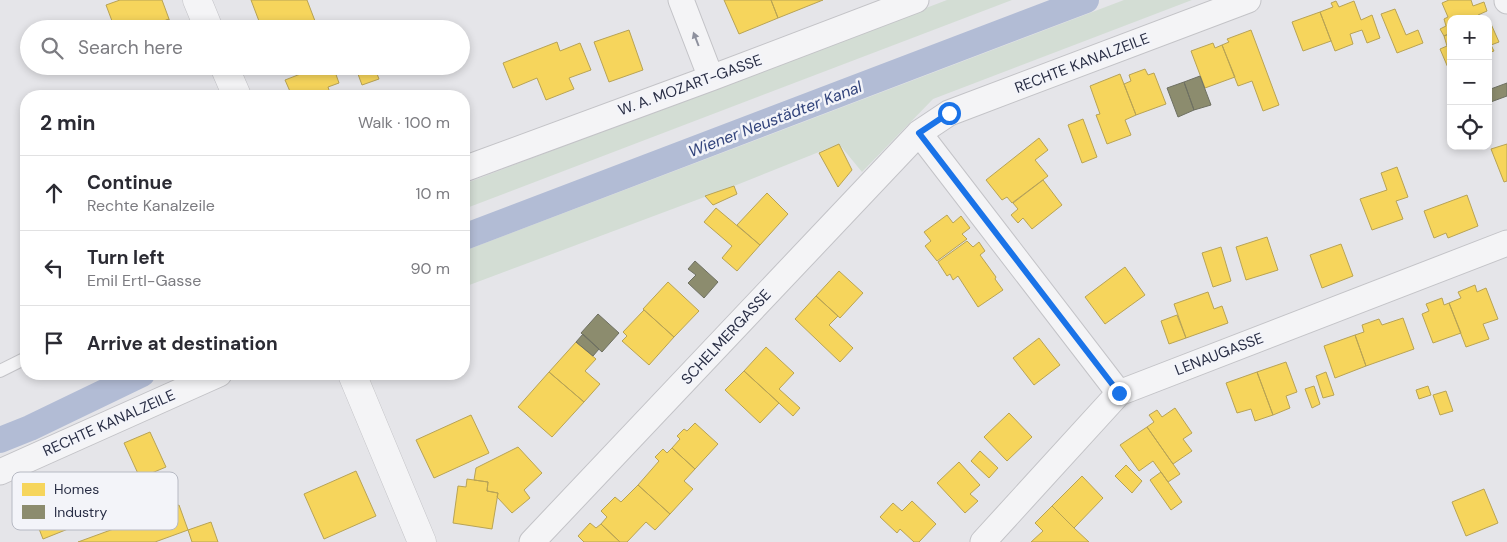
<!DOCTYPE html>
<meta charset="utf-8">
<style>
:root{--surface:#fff;--page:#f7f7f7;--text:#2b2b33;--muted:#7c7c81;--line:#e1e1e2}
body{margin:0;font-family:"DM Sans",sans-serif;background:var(--page);color:var(--text)}
.controls{position:absolute;right:15px;top:15px;display:grid;overflow:hidden;border-radius:10px;box-shadow:0 2px 8px #0003}
.controls button{width:45px;height:45px;display:grid;place-items:center;padding:0;border:0;border-bottom:1px solid var(--line);background:var(--surface);color:var(--text);font:25px sans-serif}
.stop{position:absolute;width:15px;height:15px;margin:-11px;border:4px solid #1a73e8;border-radius:50%;background:#fff}
.stop.end{background:#1a73e8;border-color:#fff;box-shadow:0 1px 5px #0008}
.list{margin:0;padding:0;list-style:none}
h2{display:flex;justify-content:space-between;align-items:center;height:65px;margin:0;padding:0 20px;font-size:21px}
h2 small{font-size:16px;font-weight:400;color:var(--muted)}
.list li{display:grid;grid-template-columns:32px 1fr auto;gap:15px;align-items:center;box-sizing:border-box;height:75px;padding:0 20px;border-top:1px solid var(--line)}
.list b{display:block;font-size:19px;white-space:nowrap}
.list p{margin:0;font-size:16px;white-space:nowrap;color:var(--muted)}
.list em{font-size:16px;font-style:normal;color:var(--muted)}
.icon{flex:none;width:28px;height:28px;fill:none;stroke:currentColor;stroke-width:2;stroke-linecap:round;stroke-linejoin:round}
.map{position:relative;flex:none;width:1507px;height:542px;overflow:hidden}
.search{position:absolute;background:var(--surface);box-shadow:0 2px 8px #0003;left:20px;top:20px;width:450px;height:55px;display:flex;align-items:center;gap:12px;box-sizing:border-box;padding:0 18px;border-radius:28px;color:var(--muted);font-size:19px}
.panel{position:absolute;background:var(--surface);box-shadow:0 2px 8px #0003;left:20px;top:90px;width:450px;height:290px;border-radius:20px}
.map>svg:first-child{display:block}
</style>
<div class="map">
<svg width="1507" height="542" viewBox="0 0 1507 542">
<rect width="100%" height="100%" fill="#e5e5e9"/>
<path fill="#d3ddd4" d="M 947,0 L 1012,0 L 464,209 L 464,184 Z
M 1124,0 L 1192,0 L 933,99 L 862,172 L 839,144 L 734,186 L 464,287 L 464,251 Z"/>
<path fill="#f6d55c" stroke="#b8a355" d="M 120,0 L 162,0 L 169,19 L 144,29 L 115,29 L 106,5 Z
M 251,0 L 307,0 L 315,21 L 295,29 L 262,29 Z
M 724,0 L 771,0 L 778,18 L 739,34 Z
M 771,0 L 823,0 L 778,18 Z
M 1449,0 L 1471,0 L 1473,6 L 1484,2 L 1487,11 L 1478,15 L 1480,19 L 1451,19 L 1451,33 L 1444,36 L 1440,29 L 1446,26 L 1444,19 L 1448,17 L 1442,3 Z
M 1336,1 L 1339,7 L 1354,1 L 1361,20 L 1372,15 L 1380,38 L 1367,43 L 1362,30 L 1350,34 L 1353,44 L 1335,51 L 1320,12 L 1333,7 L 1331,3 Z
M 1395,9 L 1406,35 L 1418,30 L 1423,43 L 1397,53 L 1381,14 Z
M 1320,12 L 1331,41 L 1303,51 L 1292,22 Z
M 169,19 L 172,29 L 144,29 Z
M 357,21 L 360,29 L 337,29 Z
M 1491,24 L 1499,42 L 1491,45 L 1494,51 L 1488,53 L 1488,25 Z
M 629,30 L 643,70 L 609,82 L 594,42 Z
M 1251,30 L 1279,105 L 1263,111 L 1252,81 L 1238,86 L 1222,45 L 1229,42 L 1227,39 Z
M 1451,33 L 1451,69 L 1449,70 L 1440,49 L 1447,46 L 1444,36 Z
M 557,42 L 560,51 L 580,43 L 591,70 L 569,78 L 574,89 L 546,100 L 537,78 L 513,88 L 503,63 Z
M 1213,43 L 1215,48 L 1222,45 L 1235,77 L 1205,88 L 1191,51 Z
M 321,66 L 333,66 L 339,83 L 328,87 L 331,96 L 292,96 L 285,80 Z
M 355,66 L 374,66 L 379,79 L 362,85 Z
M 1145,69 L 1148,75 L 1154,73 L 1166,104 L 1136,115 L 1124,84 L 1131,81 L 1129,75 Z
M 1120,74 L 1136,115 L 1125,120 L 1131,135 L 1107,144 L 1096,115 L 1100,114 L 1090,86 Z
M 1083,119 L 1097,157 L 1082,163 L 1068,125 Z
M 1039,138 L 1048,150 L 1035,160 L 1048,176 L 1012,203 L 1007,197 L 1002,200 L 986,180 Z
M 839,144 L 852,170 L 838,187 L 819,153 Z
M 1507,144 L 1507,181 L 1504,182 L 1491,149 Z
M 1397,167 L 1408,197 L 1396,201 L 1403,219 L 1372,230 L 1360,199 L 1387,190 L 1381,173 Z
M 1043,180 L 1062,205 L 1032,229 L 1023,218 L 1018,223 L 1011,215 L 1018,209 L 1013,203 Z
M 734,186 L 737,194 L 713,205 L 705,196 Z
M 767,193 L 788,214 L 760,245 L 737,225 Z
M 1467,195 L 1478,226 L 1448,238 L 1446,233 L 1434,238 L 1424,211 Z
M 716,208 L 760,245 L 737,271 L 722,258 L 732,246 L 704,222 Z
M 947,215 L 953,223 L 961,216 L 970,228 L 962,234 L 967,239 L 937,261 L 925,246 L 931,241 L 924,232 Z
M 1267,237 L 1278,270 L 1246,280 L 1236,247 Z
M 967,241 L 973,247 L 979,242 L 985,251 L 980,255 L 996,277 L 995,279 L 1003,290 L 978,307 L 958,276 L 953,280 L 950,274 L 947,276 L 938,262 Z
M 1341,244 L 1353,276 L 1322,288 L 1310,255 Z
M 1221,247 L 1231,281 L 1213,287 L 1202,253 Z
M 1125,267 L 1145,295 L 1105,324 L 1085,297 Z
M 839,271 L 863,293 L 840,318 L 816,296 Z
M 668,282 L 699,311 L 674,337 L 643,309 Z
M 1475,285 L 1477,292 L 1486,288 L 1498,319 L 1483,324 L 1489,339 L 1466,347 L 1449,303 L 1461,298 L 1458,292 Z
M 1208,292 L 1214,309 L 1222,306 L 1228,323 L 1186,338 L 1174,304 Z
M 816,296 L 838,316 L 829,325 L 853,348 L 840,362 L 795,319 Z
M 1442,298 L 1444,305 L 1449,303 L 1461,333 L 1433,343 L 1422,314 L 1429,311 L 1426,304 Z
M 644,310 L 674,337 L 649,365 L 622,341 L 627,336 L 623,332 Z
M 1177,315 L 1186,338 L 1169,344 L 1161,321 Z
M 1403,318 L 1414,349 L 1366,366 L 1355,335 L 1364,332 L 1362,325 L 1379,319 L 1382,325 Z
M 1355,335 L 1366,366 L 1335,378 L 1324,346 Z
M 1039,338 L 1060,365 L 1034,385 L 1013,358 Z
M 576,342 L 596,359 L 585,371 L 600,384 L 584,402 L 549,372 Z
M 766,347 L 794,373 L 779,389 L 800,408 L 793,416 L 744,371 Z
M 1286,362 L 1297,392 L 1286,396 L 1290,408 L 1273,415 L 1257,372 Z
M 744,371 L 779,403 L 760,423 L 725,390 Z
M 549,372 L 584,402 L 552,437 L 518,407 Z
M 1257,372 L 1273,415 L 1255,421 L 1251,409 L 1237,413 L 1226,383 Z
M 1326,372 L 1334,395 L 1323,398 L 1316,376 Z
M 1314,386 L 1320,404 L 1312,408 L 1305,389 Z
M 1428,386 L 1431,395 L 1419,399 L 1416,390 Z
M 1446,391 L 1453,411 L 1440,415 L 1433,395 Z
M 1175,408 L 1192,433 L 1183,439 L 1192,451 L 1173,464 L 1147,427 L 1154,422 L 1149,415 L 1157,410 L 1162,417 Z
M 1009,413 L 1032,437 L 1007,461 L 984,437 Z
M 471,415 L 489,453 L 434,478 L 416,440 Z
M 695,423 L 718,444 L 695,469 L 672,448 L 680,439 L 677,436 L 684,429 L 687,431 Z
M 1147,427 L 1180,474 L 1168,482 L 1153,461 L 1139,471 L 1120,445 Z
M 150,432 L 166,467 L 140,478 L 124,443 Z
M 518,447 L 542,473 L 524,490 L 530,498 L 512,513 L 497,497 L 498,493 L 487,491 L 488,482 L 474,480 L 476,468 Z
M 672,448 L 695,469 L 684,481 L 693,489 L 670,514 L 638,485 L 659,461 L 655,457 L 663,449 L 667,453 Z
M 980,451 L 998,468 L 989,478 L 971,461 Z
M 959,462 L 980,485 L 970,494 L 978,501 L 965,513 L 937,483 Z
M 1126,465 L 1142,481 L 1132,493 L 1115,476 Z
M 356,471 L 376,516 L 324,539 L 304,494 Z
M 1161,472 L 1182,502 L 1171,510 L 1150,480 Z
M 46,474 L 68,529 L 43,539 L 21,483 Z
M 1082,476 L 1103,498 L 1074,528 L 1052,506 Z
M 467,479 L 488,482 L 487,491 L 498,493 L 492,529 L 453,523 L 458,486 L 466,487 Z
M 638,485 L 670,514 L 655,530 L 646,522 L 627,542 L 620,542 L 601,524 L 607,517 L 601,511 L 615,497 L 621,502 Z
M 1484,489 L 1498,523 L 1466,536 L 1452,502 Z
M 912,501 L 936,524 L 919,542 L 914,542 L 900,529 L 897,533 L 880,517 L 893,503 L 902,511 Z
M 179,505 L 188,530 L 155,542 L 78,542 Z
M 1052,506 L 1074,528 L 1089,542 L 1031,542 L 1043,531 L 1035,523 Z
M 211,522 L 218,542 L 192,542 L 188,530 Z
M 590,523 L 596,528 L 601,524 L 620,542 L 584,542 L 578,536 Z"/>
<path fill="#8c8c6e" stroke="#6e7062" d="M 1200,76 L 1211,105 L 1194,110 L 1184,82 Z
M 1184,82 L 1194,110 L 1178,117 L 1167,88 Z
M 1507,83 L 1507,96 L 1488,103 L 1488,90 Z
M 695,261 L 718,282 L 704,298 L 688,283 L 696,275 L 688,269 Z
M 598,314 L 619,333 L 602,352 L 581,333 Z
M 583,334 L 599,349 L 593,356 L 576,342 Z"/>
<g fill="none" stroke-linecap="round" stroke-linejoin="round">
<path stroke="#b2bcd5" stroke-width="26" d="M 464,237 L 1086,0
M 0,440 L 30,428 L 142,374"/>
<g stroke="#c3c3c7" stroke-width="14">
<path id="service" d="M 0,371 L 26,358"/>
</g>
<g stroke="#c3c3c7" stroke-width="27">
<path id="minor" d="M 681,0 L 711,78
M 1507,0 L 1507,1
M 919,133 L 1119,393
M 464,169 L 711,78 L 916,0
M 0,472 L 219,374
M 532,542 L 919,133 L 949,113 L 1248,0
M 983,542 L 1119,393 L 1507,243"/>
</g>
<g stroke="#c3c3c7" stroke-width="29">
<path id="tertiary" d="M 197,0 L 209,29
M 224,66 L 237,96
M 352,374 L 422,542"/>
</g>
<use href="#service" stroke="#f4f4f6" stroke-width="12"/>
<use href="#minor" stroke="#f4f4f6" stroke-width="25"/>
<use href="#tertiary" stroke="#f4f4f6" stroke-width="28"/>
</g>
<defs><path id="oneway-solid" d="M-6-.8H1V-3.2L6.5 0L1 3.2V.8H-6Z" transform="scale(1.25)"/></defs>
<use fill="#8e919e" href="#oneway-solid" transform="translate(696 39) rotate(-111)"/>
<g fill="none" stroke-linecap="round" stroke-linejoin="round">
<path stroke="#1a73e8" stroke-width="6" d="M 949,113 L 919,133 L 1119,393"/>
</g>
<g text-anchor="middle" dominant-baseline="central" stroke-width="5" stroke-linejoin="round" paint-order="stroke">
<g font-size="15" fill="#292e45" stroke="#f3f4f9">
<text transform="translate(1082 63) rotate(-21)">RECHTE KANALZEILE</text>
<text transform="translate(690 85) rotate(-20)">W. A. MOZART-GASSE</text>
<text transform="translate(726 337) rotate(-47)">SCHELMERGASSE</text>
<text transform="translate(1219 354) rotate(-21)">LENAUGASSE</text>
<text transform="translate(109 423) rotate(-24)">RECHTE KANALZEILE</text>
</g>
<g font-size="16" font-style="italic" fill="#31437b" stroke="#f3f4f9">
<text transform="translate(775 119) rotate(-21)">Wiener Neustädter Kanal</text>
</g>
</g>
<rect x="12" y="472" width="166" height="58" rx="8" fill="#f3f4f9" stroke="#b6b9c3" stroke-width="1"/>
<rect x="22" y="483" width="23" height="13" fill="#f6d55c"/>
<rect x="22" y="505" width="23" height="14" fill="#8c8c6e"/>
<g font-size="14" fill="#292e45">
<text x="54" y="494">Homes</text>
<text x="54" y="517">Industry</text>
</g>
</svg>
<div class="controls">
<button>+</button>
<button>−</button>
<button><svg class="icon" aria-label="locate" viewBox="0 0 24 24"><circle cx="12" cy="12" r="6"/><path d="M12 2v4M12 18v4M2 12h4M18 12h4"/></svg></button>
</div>
<div class="stop" style="left:949px;top:113px"></div>
<div class="stop end" style="left:1119px;top:393px"></div>
<div class="search"><svg class="icon" aria-label="search" viewBox="0 0 24 24"><circle cx="10" cy="10" r="6"/><path d="M15 15l6 6"/></svg>Search here</div>
<section class="panel">
<h2>2 min<small>Walk · 100 m</small></h2>
<ul class="list">
<li><svg class="icon" aria-label="ahead" viewBox="0 0 24 24"><path d="M12 20V5M6 11l6-6 6 6"/></svg><div><b>Continue</b><p>Rechte Kanalzeile</p></div><em>10 m</em></li>
<li><svg class="icon" aria-label="left" viewBox="0 0 24 24"><path d="M17 20v-9H6M10 6l-5 5 5 5"/></svg><div><b>Turn left</b><p>Emil Ertl-Gasse</p></div><em>90 m</em></li>
<li><svg class="icon" aria-label="arrive" viewBox="0 0 24 24"><path d="M6 21V4h12l-3 4 3 4H6"/></svg><div><b>Arrive at destination</b></div></li>
</ul>
</section>
</div>
